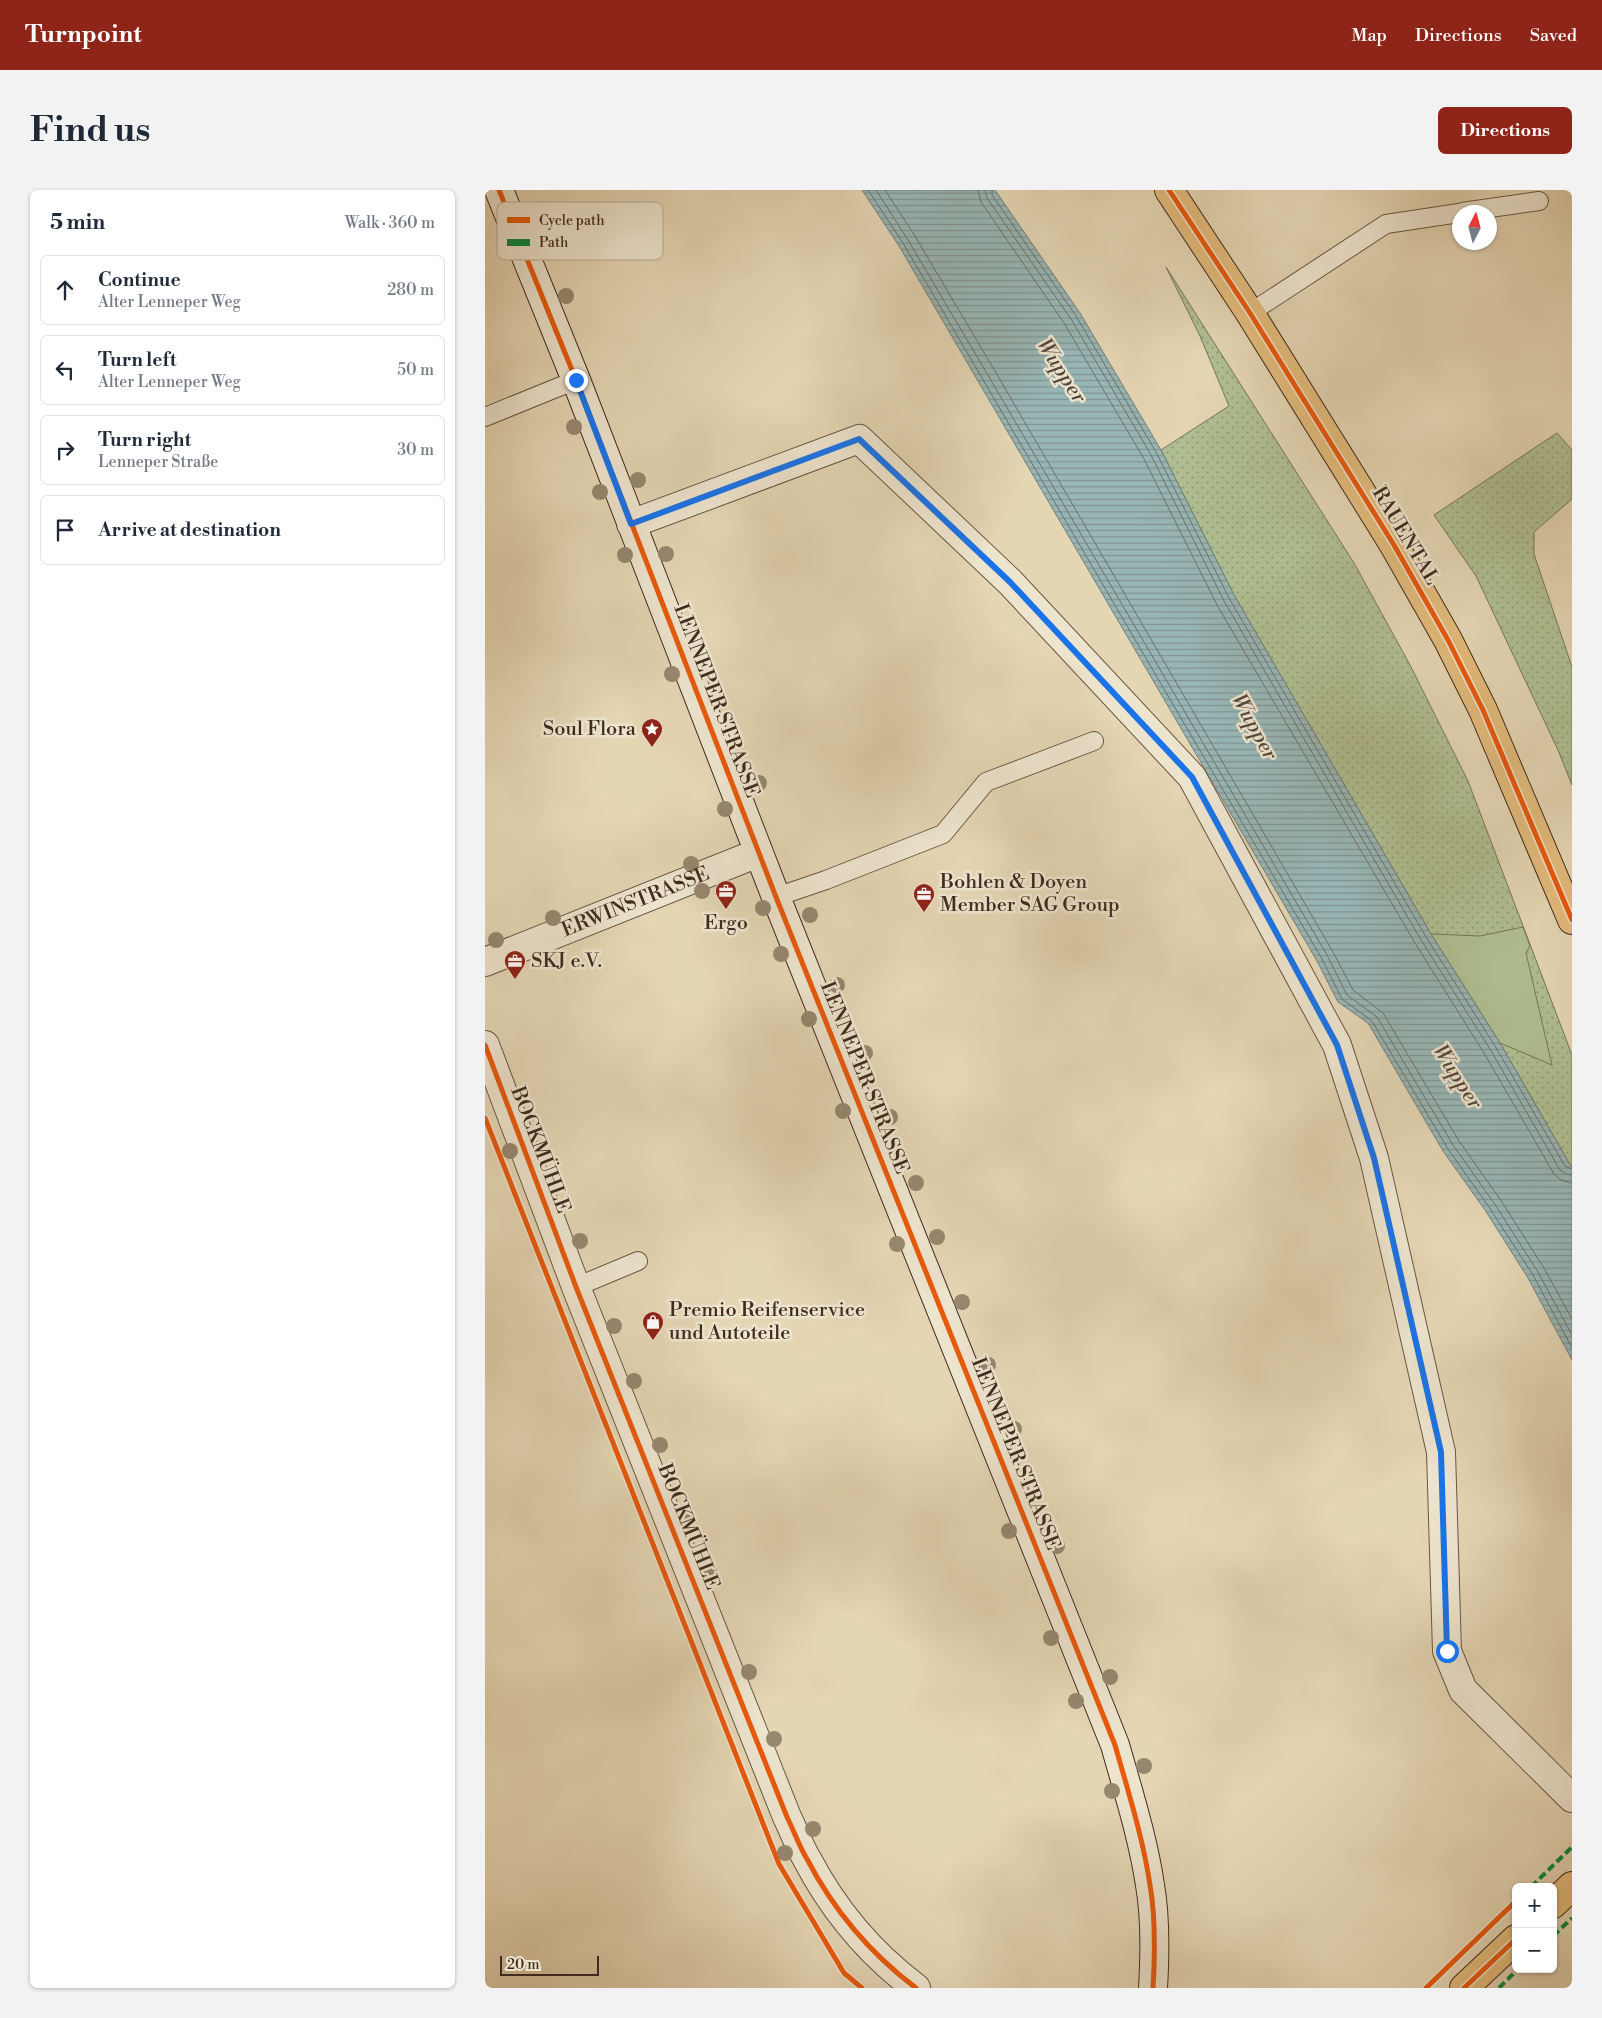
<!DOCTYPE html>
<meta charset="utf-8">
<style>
:root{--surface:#fff;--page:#f2f2f3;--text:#1f2937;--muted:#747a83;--line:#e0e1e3;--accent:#8f2418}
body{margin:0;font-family:"Libre Bodoni",serif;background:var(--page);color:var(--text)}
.controls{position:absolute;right:15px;bottom:15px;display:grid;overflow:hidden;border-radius:8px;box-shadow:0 1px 4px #0004}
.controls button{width:45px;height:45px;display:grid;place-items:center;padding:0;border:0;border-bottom:1px solid var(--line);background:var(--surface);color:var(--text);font:25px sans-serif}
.compass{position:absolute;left:967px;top:15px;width:45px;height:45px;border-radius:50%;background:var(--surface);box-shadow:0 1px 4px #0004;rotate:6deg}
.scale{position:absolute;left:15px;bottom:12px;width:99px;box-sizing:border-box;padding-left:5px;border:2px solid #402b1e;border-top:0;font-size:14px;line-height:18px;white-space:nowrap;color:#402b1e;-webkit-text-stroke:4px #ede4ce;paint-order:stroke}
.stop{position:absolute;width:15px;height:15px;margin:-11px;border:4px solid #1a73e8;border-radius:50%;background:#fff}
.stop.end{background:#1a73e8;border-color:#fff;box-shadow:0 1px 5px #0008}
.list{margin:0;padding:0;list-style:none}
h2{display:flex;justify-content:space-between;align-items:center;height:65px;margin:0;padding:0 20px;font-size:21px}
h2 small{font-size:16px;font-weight:400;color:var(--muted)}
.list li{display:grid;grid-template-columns:32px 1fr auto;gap:15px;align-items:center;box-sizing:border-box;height:70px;margin:0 10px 10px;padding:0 10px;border:1px solid var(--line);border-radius:8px}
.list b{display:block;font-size:19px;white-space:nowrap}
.list p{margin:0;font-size:16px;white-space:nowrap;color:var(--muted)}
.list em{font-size:16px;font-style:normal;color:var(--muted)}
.icon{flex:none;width:28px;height:28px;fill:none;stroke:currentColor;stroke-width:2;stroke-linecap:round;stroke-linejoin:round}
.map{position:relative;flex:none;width:1087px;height:1798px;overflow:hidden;border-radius:8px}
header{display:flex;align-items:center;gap:30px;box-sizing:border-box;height:70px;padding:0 25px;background:var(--accent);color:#fff}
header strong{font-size:24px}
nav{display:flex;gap:28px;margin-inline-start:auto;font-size:18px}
.intro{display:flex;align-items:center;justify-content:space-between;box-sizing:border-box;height:120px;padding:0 30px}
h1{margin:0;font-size:35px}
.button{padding:12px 22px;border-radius:8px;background:var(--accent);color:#fff;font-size:18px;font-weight:700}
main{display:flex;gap:30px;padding:0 30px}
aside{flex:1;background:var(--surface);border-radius:8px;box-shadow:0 1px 4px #0004}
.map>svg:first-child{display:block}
</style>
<header>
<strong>Turnpoint</strong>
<nav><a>Map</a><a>Directions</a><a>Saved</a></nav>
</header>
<div class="intro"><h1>Find us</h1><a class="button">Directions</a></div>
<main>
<aside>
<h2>5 min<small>Walk · 360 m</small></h2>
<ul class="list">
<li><svg class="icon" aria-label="ahead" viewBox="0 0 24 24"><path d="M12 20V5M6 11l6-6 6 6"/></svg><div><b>Continue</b><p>Alter Lenneper Weg</p></div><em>280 m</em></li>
<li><svg class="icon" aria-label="left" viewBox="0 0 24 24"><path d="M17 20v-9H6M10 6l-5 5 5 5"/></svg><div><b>Turn left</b><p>Alter Lenneper Weg</p></div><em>50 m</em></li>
<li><svg class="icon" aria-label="right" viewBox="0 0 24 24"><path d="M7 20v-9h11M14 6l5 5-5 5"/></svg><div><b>Turn right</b><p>Lenneper Straße</p></div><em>30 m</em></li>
<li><svg class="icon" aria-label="arrive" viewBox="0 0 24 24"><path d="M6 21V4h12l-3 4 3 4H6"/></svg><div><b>Arrive at destination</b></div></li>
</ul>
</aside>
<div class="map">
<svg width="1087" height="1798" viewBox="0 0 1087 1798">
<defs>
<pattern id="grass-dots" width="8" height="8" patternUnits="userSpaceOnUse" patternTransform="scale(1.25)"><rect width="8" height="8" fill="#afbe91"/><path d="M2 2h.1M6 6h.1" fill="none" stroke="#909b76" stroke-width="1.8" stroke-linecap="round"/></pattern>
<pattern id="water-rules" width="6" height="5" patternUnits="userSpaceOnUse" patternTransform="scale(1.25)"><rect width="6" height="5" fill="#98b6b5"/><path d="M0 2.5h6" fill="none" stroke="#7d9493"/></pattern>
</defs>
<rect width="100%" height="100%" fill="#e4d5b3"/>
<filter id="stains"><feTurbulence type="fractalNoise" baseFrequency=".004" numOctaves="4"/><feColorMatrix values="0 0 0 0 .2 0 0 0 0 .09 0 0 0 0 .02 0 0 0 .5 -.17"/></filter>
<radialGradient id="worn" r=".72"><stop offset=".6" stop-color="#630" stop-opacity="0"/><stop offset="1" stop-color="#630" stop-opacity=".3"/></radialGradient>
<path fill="url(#grass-dots)" stroke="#787458" d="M 681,77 L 869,373 L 925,475 L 983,591 L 1087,865 L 1087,978 L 1015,853 L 946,744 L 749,405 L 676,260 L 744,216 L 715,146 Z
M 1072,243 L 1087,260 L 1087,309 L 1049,342 L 1049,364 L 1087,477 L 1087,595 L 1073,560 L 991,386 L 949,325 Z"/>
<path fill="#afbe91" stroke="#787458" d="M 1038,737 L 1045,756 L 1041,763 L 1067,875 L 1015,853 L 946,744 L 995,746 Z"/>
<path fill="url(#water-rules)" stroke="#757e79" d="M 377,0 L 510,0 L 595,123 L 676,260 L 749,405 L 946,744 L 1015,853 L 1087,978 L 1087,1170 L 1043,1088 L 1000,1020 L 958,961 L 883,833 L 853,812 L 832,771 L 414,56 Z"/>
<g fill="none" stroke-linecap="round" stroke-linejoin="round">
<path stroke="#6c706a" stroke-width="1" d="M 383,0 L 418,53 L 837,769 L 857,809 L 887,831 L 963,959 L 1004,1017 L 1048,1085 L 1087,1158
M 391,0 L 423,50 L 507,192 L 842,765 L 862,805 L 892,827 L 968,955 L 1009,1013 L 1053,1082 L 1087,1145
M 400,0 L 430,46 L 514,188 L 848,762 L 868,800 L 898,823 L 974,951 L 1015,1009 L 1059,1078 L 1087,1129
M 493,0 L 496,12 L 579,133 L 659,269 L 732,415 L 930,753 L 999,863 L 1069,984 L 1076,990 L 1087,993
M 500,0 L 502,8 L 586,129 L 666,265 L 739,411 L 936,750 L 1005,859 L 1075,980 L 1081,984 L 1087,985
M 507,0 L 507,5 L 591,126 L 671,262 L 744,408 L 941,747 L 1010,856 L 1080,976 L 1087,979"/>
<g stroke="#695643" stroke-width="20">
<path id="lane" d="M 977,22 L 1054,11
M 765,123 L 901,34 L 974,23
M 0,227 L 91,190
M 291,707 L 341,690 L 458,644 L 501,592 L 609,551
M 91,1097 L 153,1071"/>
</g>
<g stroke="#695643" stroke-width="30">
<g id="street">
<path d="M 146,334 L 374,249 L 525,392 L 707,587 L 852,855 L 889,968 L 956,1262 L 962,1461 L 978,1500 L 1087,1608"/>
<path id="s1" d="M 0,772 L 273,663"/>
<path d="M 0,855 L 91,1097 L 302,1627 C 309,1641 314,1656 322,1669 C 348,1719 386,1764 431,1798"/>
</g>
</g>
<g stroke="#402b1e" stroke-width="30">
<path id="secondary" d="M 14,0 L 91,190 L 291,707 L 630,1555 C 643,1601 658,1648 665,1695 C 671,1729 670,1764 668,1798"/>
</g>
<g stroke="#402b1e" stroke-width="30">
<path id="primary" d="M 684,0 L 765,123 L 909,355 L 963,450 L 998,520 L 1087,730
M 1068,1714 L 1087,1696
M 979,1798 L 1031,1749"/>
</g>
<use href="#lane" stroke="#ede4ce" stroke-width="18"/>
<use href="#street" stroke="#ede4ce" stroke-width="28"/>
<use href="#secondary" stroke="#ede4ce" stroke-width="28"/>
<use href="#primary" stroke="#e2ba7a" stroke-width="28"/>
<path stroke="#00873e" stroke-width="4" stroke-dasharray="8 4" stroke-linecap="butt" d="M 1046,1697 L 1087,1657
M 1068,1746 L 1087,1728
M 1014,1798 L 1033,1779"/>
<g stroke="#ede4ce" stroke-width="8">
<path id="cycleway" d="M 14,0 L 91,190 L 291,707 L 630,1555 C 643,1601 658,1648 665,1695 C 671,1729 670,1764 668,1798
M 684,0 L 765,123 L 909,355 L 963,450 L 998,520 L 1087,730
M 0,855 L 91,1097 L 302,1627 C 309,1641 314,1656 322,1669 C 348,1719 386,1764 431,1798
M 0,928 L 294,1674 L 359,1783 L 377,1798
M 941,1798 L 1031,1711
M 979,1798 L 1031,1749"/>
</g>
<use href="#cycleway" stroke="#e8590c" stroke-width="5"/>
</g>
<g fill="#96876e">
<circle cx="81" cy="106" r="8"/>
<circle cx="89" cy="237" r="8"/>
<circle cx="153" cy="290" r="8"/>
<circle cx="115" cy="302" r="8"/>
<circle cx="181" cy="364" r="8"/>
<circle cx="140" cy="365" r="8"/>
<circle cx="187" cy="484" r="8"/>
<circle cx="274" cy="593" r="8"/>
<circle cx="240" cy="619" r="8"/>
<circle cx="206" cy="674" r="8"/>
<circle cx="217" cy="701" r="8"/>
<circle cx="278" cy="718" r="8"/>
<circle cx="325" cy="725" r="8"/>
<circle cx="68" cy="728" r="8"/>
<circle cx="11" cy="750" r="8"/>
<circle cx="296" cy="764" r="8"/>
<circle cx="352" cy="795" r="8"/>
<circle cx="324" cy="829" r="8"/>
<circle cx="380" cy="863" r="8"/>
<circle cx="358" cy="921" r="8"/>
<circle cx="405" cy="927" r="8"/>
<circle cx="25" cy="961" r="8"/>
<circle cx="431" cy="993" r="8"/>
<circle cx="452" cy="1047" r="8"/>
<circle cx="95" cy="1051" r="8"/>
<circle cx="412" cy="1054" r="8"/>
<circle cx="477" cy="1112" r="8"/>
<circle cx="129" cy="1136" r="8"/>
<circle cx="503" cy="1175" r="8"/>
<circle cx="149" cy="1191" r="8"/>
<circle cx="529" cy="1239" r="8"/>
<circle cx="175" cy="1255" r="8"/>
<circle cx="201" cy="1321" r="8"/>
<circle cx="524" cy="1341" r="8"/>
<circle cx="572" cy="1356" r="8"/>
<circle cx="224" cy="1380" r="8"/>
<circle cx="566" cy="1448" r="8"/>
<circle cx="264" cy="1482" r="8"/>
<circle cx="625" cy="1487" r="8"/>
<circle cx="591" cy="1511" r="8"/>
<circle cx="289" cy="1549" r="8"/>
<circle cx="659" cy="1576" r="8"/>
<circle cx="627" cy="1601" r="8"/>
<circle cx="328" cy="1639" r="8"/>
<circle cx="300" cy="1663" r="8"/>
</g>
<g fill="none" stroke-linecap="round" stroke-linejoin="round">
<path stroke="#1a73e8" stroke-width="6" d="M 91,190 L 146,334 L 374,249 L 525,392 L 707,587 L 852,855 L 889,968 L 956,1262 L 962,1461"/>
</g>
<defs>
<g id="sight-pin" transform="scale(1.125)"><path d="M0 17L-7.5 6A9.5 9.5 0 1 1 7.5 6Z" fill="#8f2418" stroke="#ede4ce"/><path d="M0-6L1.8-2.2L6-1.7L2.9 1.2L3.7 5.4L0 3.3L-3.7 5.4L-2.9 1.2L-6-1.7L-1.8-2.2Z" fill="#fff"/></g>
<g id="office-pin" transform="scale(1.125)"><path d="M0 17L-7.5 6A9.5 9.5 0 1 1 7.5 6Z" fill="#8f2418" stroke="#ede4ce"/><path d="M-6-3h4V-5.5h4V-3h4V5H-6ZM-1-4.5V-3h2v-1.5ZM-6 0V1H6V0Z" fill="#fff"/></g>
<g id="shop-pin" transform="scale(1.125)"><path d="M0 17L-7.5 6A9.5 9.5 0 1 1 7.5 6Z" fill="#8f2418" stroke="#ede4ce"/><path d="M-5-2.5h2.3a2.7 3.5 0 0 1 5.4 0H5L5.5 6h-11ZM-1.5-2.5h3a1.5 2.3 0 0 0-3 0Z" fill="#fff"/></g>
</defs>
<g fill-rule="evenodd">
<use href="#sight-pin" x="167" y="539"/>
<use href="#office-pin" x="241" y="701"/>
<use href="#office-pin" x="439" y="704"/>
<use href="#office-pin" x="30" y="771"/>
<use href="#shop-pin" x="168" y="1132"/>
</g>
<g text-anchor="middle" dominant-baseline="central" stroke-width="5" stroke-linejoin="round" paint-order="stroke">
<g font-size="20" fill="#402b1e" stroke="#ede4ce">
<text transform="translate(920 346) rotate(59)">RAUENTAL</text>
<text transform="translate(231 511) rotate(69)">LENNEPER STRASSE</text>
<text stroke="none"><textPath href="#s1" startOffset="162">ERWINSTRASSE</textPath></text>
<text transform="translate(379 888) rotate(68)">LENNEPER STRASSE</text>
<text transform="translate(55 960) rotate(69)">BOCKMÜHLE</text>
<text transform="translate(530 1264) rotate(68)">LENNEPER STRASSE</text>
<text transform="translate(203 1337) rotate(68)">BOCKMÜHLE</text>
</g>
<g font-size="20" fill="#402b1e" stroke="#ede4ce" text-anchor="start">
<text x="151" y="539" text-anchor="end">Soul Flora</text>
<text x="455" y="692">Bohlen &amp; Doyen<tspan x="455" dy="23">Member SAG Group</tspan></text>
<text x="241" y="733" text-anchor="middle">Ergo</text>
<text x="46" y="771">SKJ e.V.</text>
<text x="184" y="1120">Premio Reifenservice<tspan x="184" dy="23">und Autoteile</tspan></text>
</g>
<g font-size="21" font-style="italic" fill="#52473c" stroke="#ede4ce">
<text transform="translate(576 181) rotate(57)">Wupper</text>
<text transform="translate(769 537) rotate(61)">Wupper</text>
<text transform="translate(972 887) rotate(57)">Wupper</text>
</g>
</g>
<rect x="12" y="12" width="166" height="58" rx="8" fill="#ede4ce" stroke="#b9ac99" stroke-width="1"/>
<rect x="22" y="27" width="23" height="6" fill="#e8590c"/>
<rect x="22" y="49" width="23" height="7" fill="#00873e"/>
<g font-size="14" fill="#402b1e">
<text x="54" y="35">Cycle path</text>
<text x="54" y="57">Path</text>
</g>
<rect width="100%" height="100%" filter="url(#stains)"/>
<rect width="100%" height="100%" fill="url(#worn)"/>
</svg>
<div class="controls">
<button>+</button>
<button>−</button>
</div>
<svg class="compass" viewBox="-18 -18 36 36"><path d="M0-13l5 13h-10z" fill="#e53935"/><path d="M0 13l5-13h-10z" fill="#747a83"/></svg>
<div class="scale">20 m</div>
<div class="stop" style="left:962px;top:1461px"></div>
<div class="stop end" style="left:91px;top:190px"></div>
</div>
</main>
